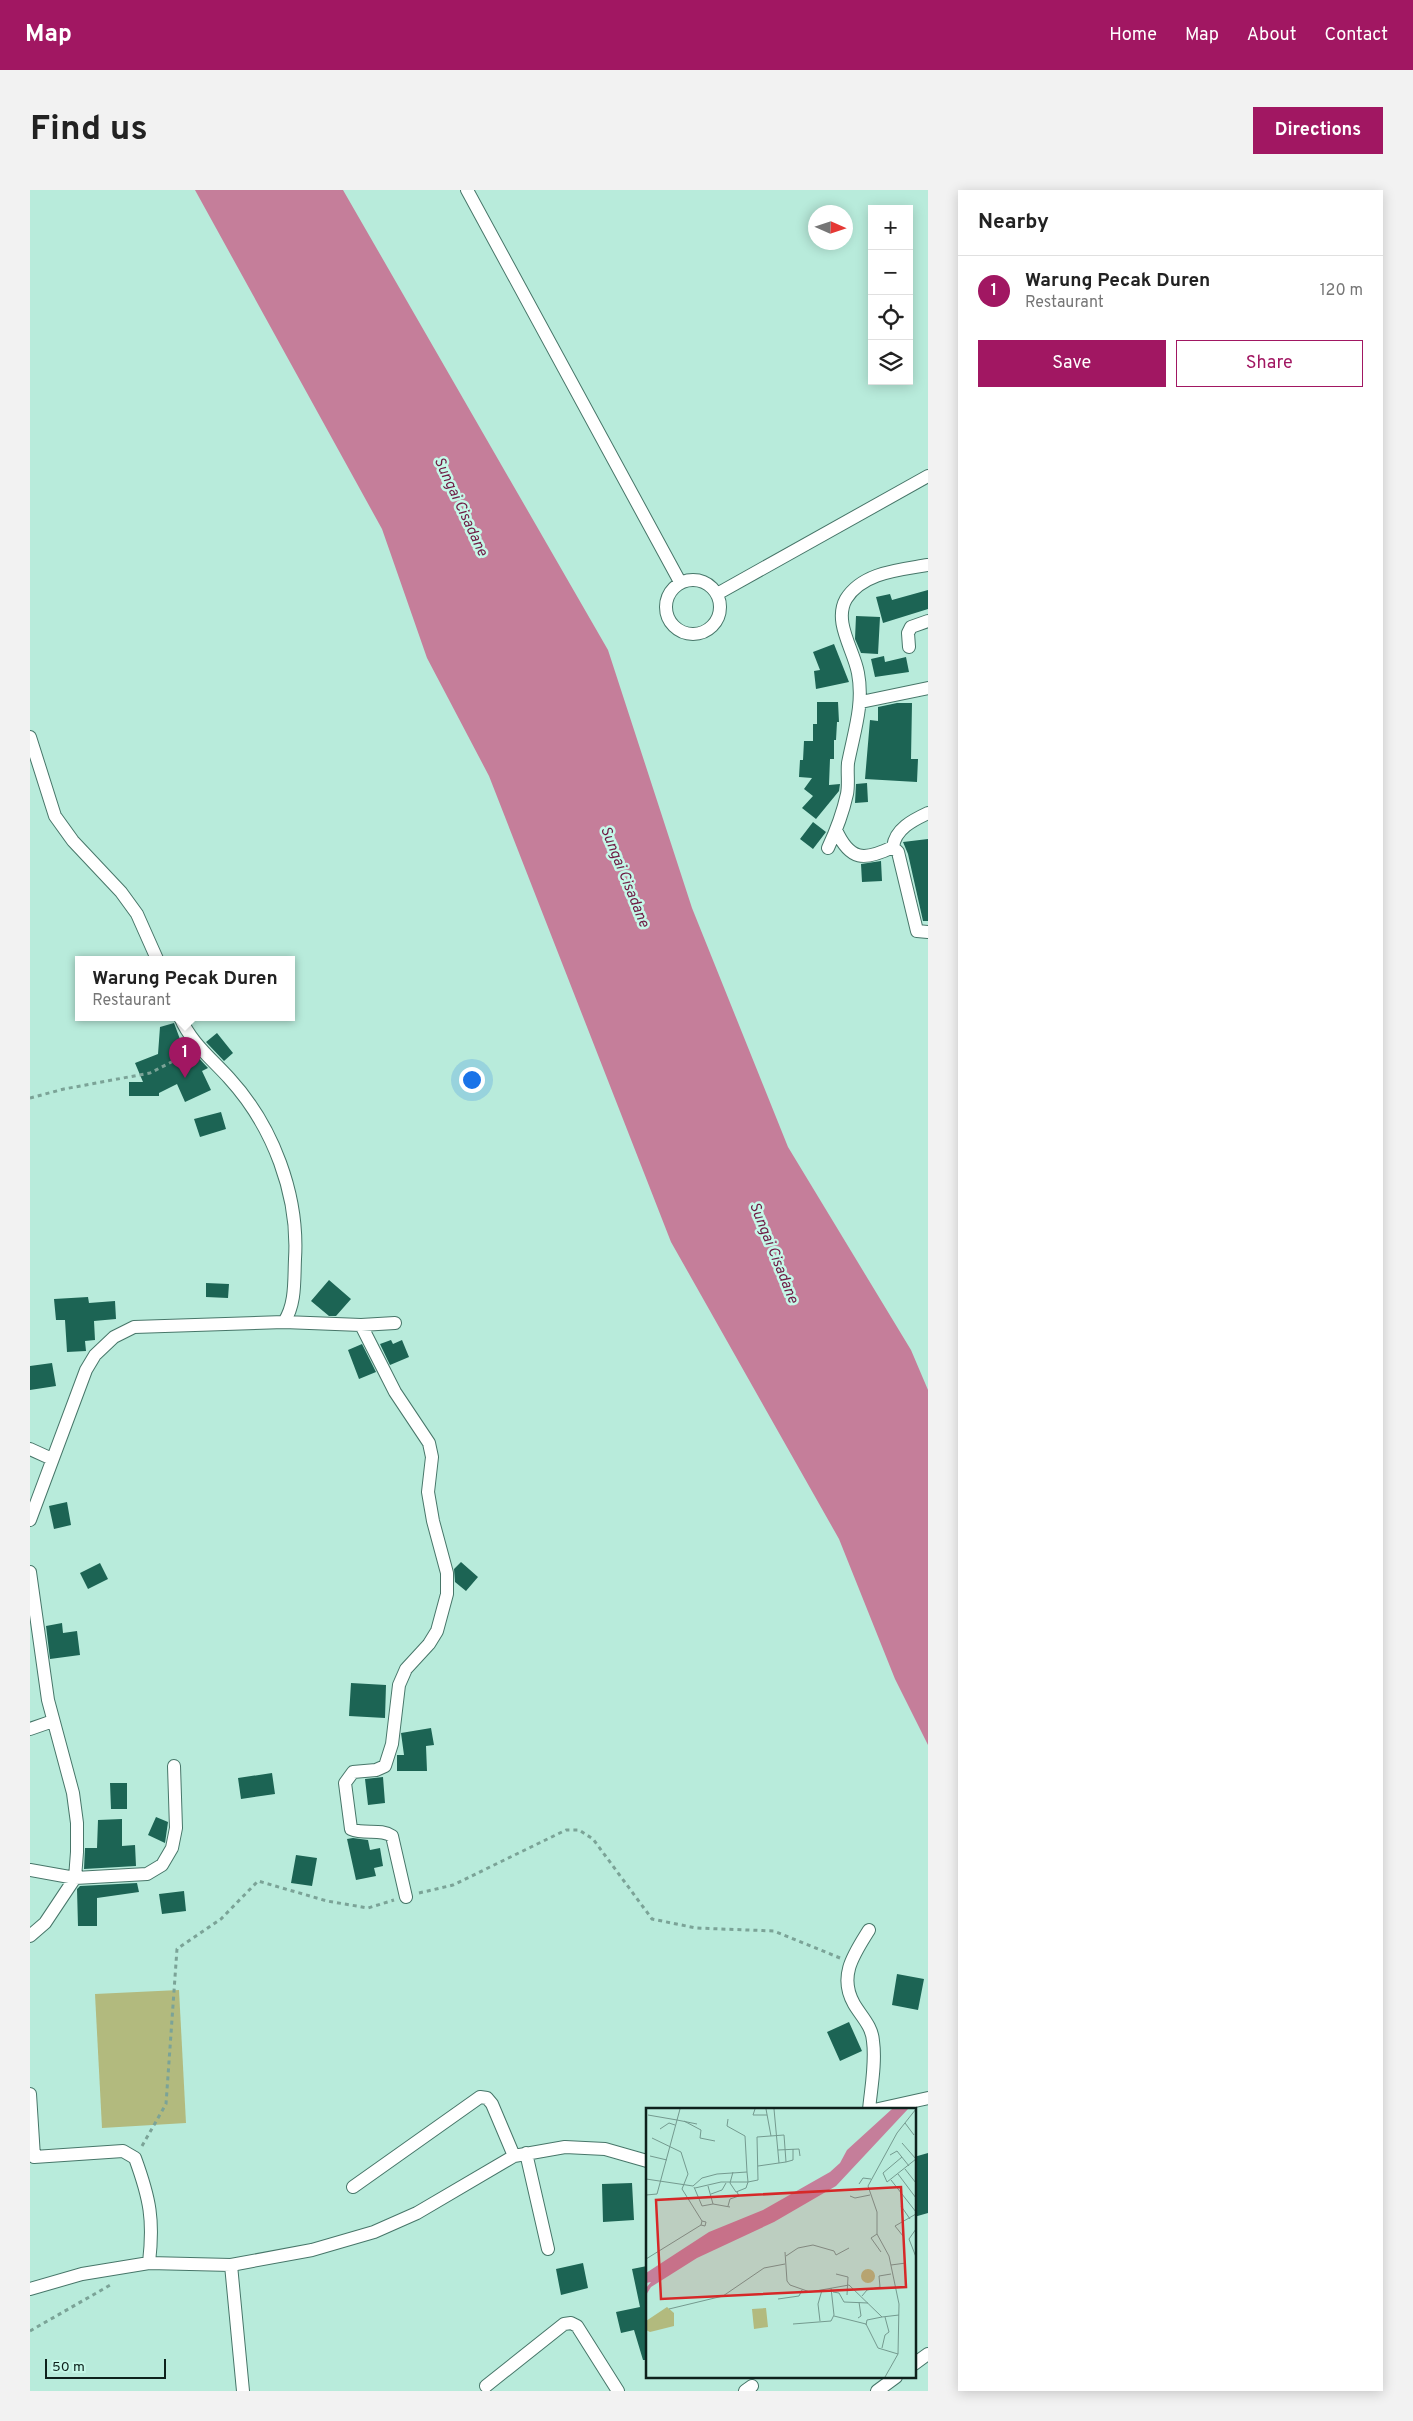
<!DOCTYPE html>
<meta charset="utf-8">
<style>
:root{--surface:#fff;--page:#f2f2f2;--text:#222;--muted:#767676;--line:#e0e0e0;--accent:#a11762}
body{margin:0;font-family:Overpass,sans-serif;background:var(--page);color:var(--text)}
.controls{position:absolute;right:15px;top:15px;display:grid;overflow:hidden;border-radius:0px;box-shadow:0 2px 12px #0003}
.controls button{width:45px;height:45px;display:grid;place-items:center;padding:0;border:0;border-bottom:1px solid var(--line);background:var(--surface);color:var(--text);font:25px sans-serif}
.compass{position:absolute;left:778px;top:15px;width:45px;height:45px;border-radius:50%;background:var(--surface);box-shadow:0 2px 12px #0003;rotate:93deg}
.scale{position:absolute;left:15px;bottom:12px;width:121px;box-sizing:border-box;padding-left:5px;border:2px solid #0d211c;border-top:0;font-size:14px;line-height:18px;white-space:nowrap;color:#0d211c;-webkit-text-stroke:4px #c5f8e8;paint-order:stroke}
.you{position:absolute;left:441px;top:889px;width:18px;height:18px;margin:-12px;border:4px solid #fff;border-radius:50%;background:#1a73e8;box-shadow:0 0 0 8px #1a73e833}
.badge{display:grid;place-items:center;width:32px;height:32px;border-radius:50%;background:var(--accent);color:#fff;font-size:16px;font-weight:700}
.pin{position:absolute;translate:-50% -41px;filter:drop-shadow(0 1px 2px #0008)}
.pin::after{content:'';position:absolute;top:26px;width:18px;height:15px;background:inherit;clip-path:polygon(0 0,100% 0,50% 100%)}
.popup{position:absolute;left:45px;top:766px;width:220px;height:65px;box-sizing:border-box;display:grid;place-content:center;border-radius:0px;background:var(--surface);filter:drop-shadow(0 1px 4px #0005);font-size:16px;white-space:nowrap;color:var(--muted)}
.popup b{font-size:19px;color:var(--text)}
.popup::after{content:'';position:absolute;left:50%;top:100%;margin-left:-10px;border:10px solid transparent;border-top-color:var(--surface)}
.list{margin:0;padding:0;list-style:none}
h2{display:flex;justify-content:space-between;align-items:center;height:65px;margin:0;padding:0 20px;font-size:21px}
h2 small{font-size:16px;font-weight:400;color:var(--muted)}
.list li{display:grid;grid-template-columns:32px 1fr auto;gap:15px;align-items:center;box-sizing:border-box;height:70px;padding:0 20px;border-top:1px solid var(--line)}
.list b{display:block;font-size:19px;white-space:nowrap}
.list p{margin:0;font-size:16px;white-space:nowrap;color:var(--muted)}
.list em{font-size:16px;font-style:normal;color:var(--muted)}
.actions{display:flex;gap:10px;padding:15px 20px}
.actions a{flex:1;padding:11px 0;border:1px solid var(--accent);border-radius:0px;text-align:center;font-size:18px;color:var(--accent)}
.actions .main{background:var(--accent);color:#fff}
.icon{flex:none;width:28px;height:28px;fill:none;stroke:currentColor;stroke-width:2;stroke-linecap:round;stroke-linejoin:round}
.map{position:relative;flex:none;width:898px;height:2201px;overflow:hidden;border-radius:0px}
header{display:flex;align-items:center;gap:30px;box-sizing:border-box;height:70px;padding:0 25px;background:var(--accent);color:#fff}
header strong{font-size:24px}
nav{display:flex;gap:28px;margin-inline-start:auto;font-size:18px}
.intro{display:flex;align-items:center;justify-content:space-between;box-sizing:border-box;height:120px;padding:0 30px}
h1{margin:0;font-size:35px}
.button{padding:12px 22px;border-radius:0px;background:var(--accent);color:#fff;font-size:18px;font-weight:700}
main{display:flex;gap:30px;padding:0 30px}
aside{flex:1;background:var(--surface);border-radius:0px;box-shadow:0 2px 12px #0003}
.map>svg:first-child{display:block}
</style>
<header>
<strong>Map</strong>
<nav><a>Home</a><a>Map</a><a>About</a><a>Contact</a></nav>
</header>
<div class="intro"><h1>Find us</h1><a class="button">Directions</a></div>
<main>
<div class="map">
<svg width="898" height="2201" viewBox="0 0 898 2201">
<rect width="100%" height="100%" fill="#b8ebdb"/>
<path fill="#b2ba7e" d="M 149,1800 L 156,1933 L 72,1938 L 65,1804 Z"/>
<path fill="#c57e9a" d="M 165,0 L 313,0 L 578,460 L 662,718 L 758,957 L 881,1160 L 898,1200 L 898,1555 L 865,1489 L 809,1349 L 641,1052 L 459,586 L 397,468 L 352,339 Z"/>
<path fill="#1c6454" d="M 898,400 L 898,419 L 853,433 L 846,407 L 860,404 L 862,410 Z
M 826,426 L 850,427 L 848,464 L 831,463 L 825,449 Z
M 804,454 L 819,492 L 786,499 L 784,481 L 790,480 L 783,462 Z
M 854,466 L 855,472 L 876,467 L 879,482 L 845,487 L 841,469 Z
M 787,512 L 808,512 L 809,532 L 807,532 L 806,550 L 804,550 L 804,569 L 800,569 L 799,595 L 810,594 L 809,601 L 786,629 L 772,618 L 783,606 L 774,599 L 782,588 L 769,587 L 770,570 L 773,570 L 774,551 L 783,551 L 783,534 L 787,534 Z
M 867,513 L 882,513 L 881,569 L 888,569 L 887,592 L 835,589 L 840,530 L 848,531 L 848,517 Z
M 837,593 L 838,612 L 825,613 L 826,594 Z
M 783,632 L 796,642 L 783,659 L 770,649 Z
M 898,649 L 898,731 L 893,731 L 878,664 L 873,652 Z
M 851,671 L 852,691 L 832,692 L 831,674 Z
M 144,833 L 157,868 L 164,863 L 178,878 L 172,881 L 181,900 L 155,912 L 147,894 L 129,903 L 129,906 L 99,906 L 99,892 L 113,892 L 105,873 L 128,864 L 130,837 Z
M 187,843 L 203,863 L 194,871 L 176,852 Z
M 191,922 L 196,939 L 170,947 L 164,929 Z
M 299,1090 L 321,1109 L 306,1126 L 299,1126 L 281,1111 Z
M 176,1093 L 199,1094 L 198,1108 L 176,1107 Z
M 58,1107 L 59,1113 L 85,1111 L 86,1129 L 64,1131 L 65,1150 L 55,1151 L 56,1161 L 37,1162 L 35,1130 L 26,1130 L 24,1109 Z
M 361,1150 L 363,1154 L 372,1150 L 379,1167 L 360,1175 L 350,1154 Z
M 332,1154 L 346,1182 L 329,1189 L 318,1160 Z
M 22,1173 L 26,1196 L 0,1200 L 0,1176 Z
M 37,1312 L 41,1335 L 24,1339 L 19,1316 Z
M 431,1372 L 448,1387 L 436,1401 L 425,1392 L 424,1379 Z
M 70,1373 L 78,1389 L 58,1399 L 50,1383 Z
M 32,1433 L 33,1443 L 47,1441 L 50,1465 L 20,1469 L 16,1436 Z
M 321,1493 L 356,1495 L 355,1528 L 319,1526 Z
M 401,1538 L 404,1555 L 396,1556 L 397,1581 L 367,1581 L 367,1565 L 374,1565 L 371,1543 Z
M 242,1583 L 245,1604 L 211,1609 L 208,1588 Z
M 353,1587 L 355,1613 L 338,1615 L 335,1589 Z
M 80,1593 L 97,1593 L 97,1619 L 81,1619 Z
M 126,1627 L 138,1632 L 135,1653 L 118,1645 Z
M 92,1629 L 92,1656 L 105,1655 L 106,1676 L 54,1679 L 55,1658 L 67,1658 L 68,1630 Z
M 323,1648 L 338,1650 L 340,1660 L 350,1658 L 353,1676 L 344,1678 L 346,1686 L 326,1690 L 317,1649 Z
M 266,1665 L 287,1668 L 282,1696 L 261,1693 Z
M 107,1693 L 109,1702 L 67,1708 L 67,1736 L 48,1736 L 47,1699 L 50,1696 Z
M 154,1701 L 156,1721 L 132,1724 L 129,1704 Z
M 867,1784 L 894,1789 L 888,1820 L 862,1815 Z
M 819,1832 L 832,1861 L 810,1871 L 797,1842 Z
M 898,1963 L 898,2023 L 884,2027 L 884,1967 Z
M 602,1993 L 604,2030 L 573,2032 L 572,1994 Z
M 553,2073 L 558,2098 L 531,2105 L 526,2079 Z
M 617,2076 L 617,2170 L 613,2170 L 604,2140 L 591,2143 L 586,2122 L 610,2117 L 602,2079 Z"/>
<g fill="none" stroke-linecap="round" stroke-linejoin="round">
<g stroke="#477669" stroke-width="14">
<path id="minor" d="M 437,0 L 650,392
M636 417a27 27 0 1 1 54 0a27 27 0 1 1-54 0Z
M 687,404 L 898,286
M 879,457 L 878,443 L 881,437 L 898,431
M 831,512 L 898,498
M 0,547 L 25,626 L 43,651 L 91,702 L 107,724 L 127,769
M 806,640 C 820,671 834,671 863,657 L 868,662 L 887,741 L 898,742
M 863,657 C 865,639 883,630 898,623
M 798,658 C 806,641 813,622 817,604 C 819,594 817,583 818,573 C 824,542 834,514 828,483 C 824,460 803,432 816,409 C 833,382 870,380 898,375
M 150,827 C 161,853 181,868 199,888 C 243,936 269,1005 265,1069 C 264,1090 266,1114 254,1132
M 331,1135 L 365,1202 L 399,1253 L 402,1267 L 398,1302 L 403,1331 L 417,1383 L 417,1404 L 407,1441 L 399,1454 L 376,1479 L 369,1495 L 362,1554 L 355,1576 L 346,1580 L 323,1582 L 315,1593 L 321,1639 C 335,1645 350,1638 362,1646 L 376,1707
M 0,1259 L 22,1269
M 0,1330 L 56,1180 L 65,1165 L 84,1147 L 104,1137 L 254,1132 L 331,1135 L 365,1133
M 0,1382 L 18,1510 L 43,1603 L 47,1633 L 47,1662 L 45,1688 L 15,1733 L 0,1746
M 0,1539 L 23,1531
M 0,1680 L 45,1688 L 117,1684 L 132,1675 L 142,1658 L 146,1638 L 144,1576
M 839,1740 C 824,1764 808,1786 824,1814 C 831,1826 842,1836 843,1851 C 846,1873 841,1898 839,1920
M 0,1904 L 4,1967 L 93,1961 L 105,1968 C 120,2009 124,2030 119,2073
M 844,1920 L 898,1908
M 496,1963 L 518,2059
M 323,1997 L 450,1907 L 457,1908 L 462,1914 L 484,1966
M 201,2075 L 213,2201
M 0,2099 L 52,2084 L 119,2073 L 201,2075 L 282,2060 L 344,2042 L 387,2023 L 484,1966 L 535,1957 L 575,1959 L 617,1971
M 884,2174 L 898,2164
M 456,2196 L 534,2134 L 541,2133 L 547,2136 L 588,2201
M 715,2201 L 722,2196
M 847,2201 L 866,2187"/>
</g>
<path stroke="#7ba397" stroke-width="3" stroke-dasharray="4 4" stroke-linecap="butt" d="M 0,908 L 34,899 L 120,883 L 157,864
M 389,1703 L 423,1695 L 536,1640 L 549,1640 L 563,1649 L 622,1729 L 666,1738 L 744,1741 L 810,1768
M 112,1956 L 136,1914 L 147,1759 L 191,1729 L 228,1691 L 297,1711 L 338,1718 L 364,1710
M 0,2141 L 82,2094"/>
<use href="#minor" stroke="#fff" stroke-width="12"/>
</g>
<g text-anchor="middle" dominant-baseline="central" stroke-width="5" stroke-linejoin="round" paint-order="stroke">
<g font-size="15" font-style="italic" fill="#6f1a44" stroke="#c5f8e8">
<text transform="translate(430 317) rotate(65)">Sungai Cisadane</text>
<text transform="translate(594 687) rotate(68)">Sungai Cisadane</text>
<text transform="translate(743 1063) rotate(68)">Sungai Cisadane</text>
</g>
</g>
<g transform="translate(616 1918)">
<rect width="270" height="270" fill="#b8ebdb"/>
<path d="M215 168a7 7 0 1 1 14 0a7 7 0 1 1-14 0ZM 21,199 L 28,205 L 28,218 L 4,224 L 0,222 L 0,213 ZM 120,200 L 122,219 L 108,221 L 106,201 Z" fill="#b2ba7e"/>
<path d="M 246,1 L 262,1 L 190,78 L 128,114 L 51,150 L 5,179 L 0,187 L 0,180 L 5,174 L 0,175 L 0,165 L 63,124 L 117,102 L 184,64 L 194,55 L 201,42 Z" fill="#c57e9a"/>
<path fill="none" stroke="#749a8f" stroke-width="1" d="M 109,1 L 107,7 L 121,7M 120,1 L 125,28M 128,1 L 133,55M 2,7 L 31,12M 31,12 L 51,16M 38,13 L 55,22 L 54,30 L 69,33M 259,15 L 268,27M 14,21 L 23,15 L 29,17M 6,30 L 35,44 L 42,66 L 36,81 L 56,113 L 60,114 L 59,118 L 55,117 L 56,113M 256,35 L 270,51M 132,42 L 153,41 L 154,48M 244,47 L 251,43 L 263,58M 4,48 L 21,52M 256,49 L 237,65 L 241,74 L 270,51M 112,58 L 140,54M 259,61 L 270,75M 87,64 L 84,75 L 90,84 L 100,80 L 102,74 L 112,72 L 111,29 L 138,27 L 140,54 L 147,52 L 147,41M 252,66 L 270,90M 0,71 L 47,78M 245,72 L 270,104M 213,76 L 217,70 L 225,71M 47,78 L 56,70 L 71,66 L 101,64 L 99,28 L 81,18 L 82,11M 62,78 L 67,96M 48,79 L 56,98 L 67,96 L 84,99M 49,80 L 75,74 L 102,74 L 101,64M 65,86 L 76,82 L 80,75M 0,87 L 11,86 L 34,1M 204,88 L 209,90 L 224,87M 82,98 L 84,91 L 93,88 L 91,84M 255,98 L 264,111M 270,121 L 263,131 L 270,149M 231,126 L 225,130 L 235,144M 257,128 L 249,118 L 270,106M 139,144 L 141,173 L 144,177 L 164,184 L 203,177 L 236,209 L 253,207M 140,148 L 152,140 L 167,137 L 188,143 L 190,147 L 203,140M 0,151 L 55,117M 245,157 L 260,155M 190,166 L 202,169 L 201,187M 187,184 L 193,185 L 198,194 L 222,195M 216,188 L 221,182 L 234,179 L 233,168 L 245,166M 132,191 L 153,188 L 156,182M 23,201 L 77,188 L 118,160 L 139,156M 188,208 L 220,216 L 232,240 L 252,246M 212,210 L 215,208 L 213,194M 174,213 L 172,196 L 176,182M 147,216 L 185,213 L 188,207 L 185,180M 220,217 L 221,212 L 236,209M 236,240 L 239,227 L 243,224 L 239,209M 239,269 L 252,246 L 253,196 L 243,148 L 231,126 L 231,104 L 222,78 L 251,25 L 270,1"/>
<path fill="#d62828" fill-opacity="0.15" stroke="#d62828" stroke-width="2.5" d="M 255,79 L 260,179 L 15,191 L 10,92 Z"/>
<rect width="270" height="270" fill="none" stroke="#0d211c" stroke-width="2.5"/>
</g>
</svg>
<div class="controls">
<button>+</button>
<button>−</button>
<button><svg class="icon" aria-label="locate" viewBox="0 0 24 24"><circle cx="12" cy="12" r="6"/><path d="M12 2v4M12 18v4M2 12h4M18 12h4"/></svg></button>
<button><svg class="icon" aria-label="layers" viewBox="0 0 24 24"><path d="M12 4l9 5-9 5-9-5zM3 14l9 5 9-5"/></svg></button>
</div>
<svg class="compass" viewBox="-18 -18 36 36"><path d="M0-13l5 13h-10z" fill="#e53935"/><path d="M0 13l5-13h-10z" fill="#767676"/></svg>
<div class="scale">50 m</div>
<div class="you"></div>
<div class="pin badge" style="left:155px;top:888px">1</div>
<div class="popup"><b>Warung Pecak Duren</b>Restaurant</div>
</div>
<aside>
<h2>Nearby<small></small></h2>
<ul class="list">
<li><span class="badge">1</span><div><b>Warung Pecak Duren</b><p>Restaurant</p></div><em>120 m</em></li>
</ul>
<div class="actions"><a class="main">Save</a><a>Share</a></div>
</aside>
</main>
